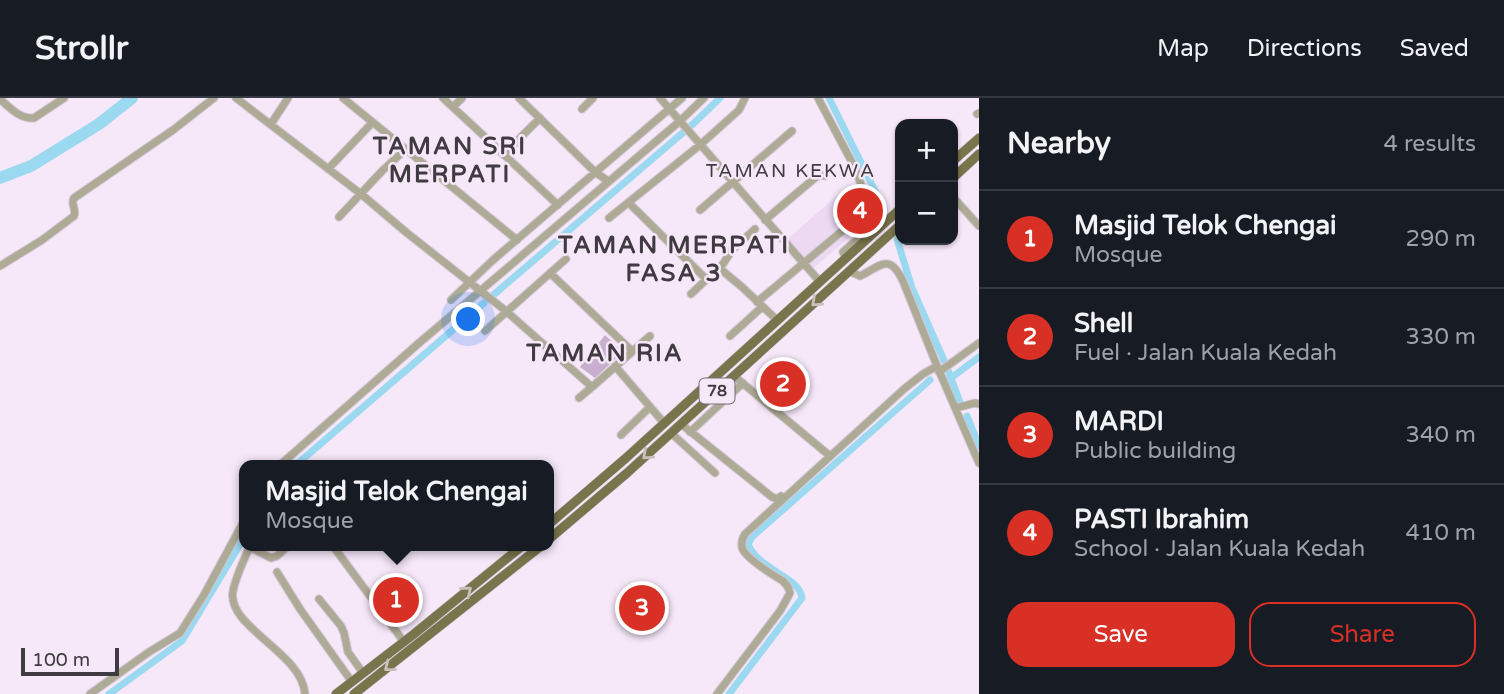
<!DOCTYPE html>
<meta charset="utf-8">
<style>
:root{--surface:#171b24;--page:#242831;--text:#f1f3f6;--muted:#9ea1a6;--line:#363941;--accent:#d93025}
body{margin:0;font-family:"Varela Round",sans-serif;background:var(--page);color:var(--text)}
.controls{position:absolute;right:21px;top:21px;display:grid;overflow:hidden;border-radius:14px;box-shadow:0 2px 5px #0004}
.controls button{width:63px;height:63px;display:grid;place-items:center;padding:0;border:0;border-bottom:2px solid var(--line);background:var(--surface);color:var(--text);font:35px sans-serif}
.scale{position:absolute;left:21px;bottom:18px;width:98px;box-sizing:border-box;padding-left:7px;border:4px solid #403a41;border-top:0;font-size:19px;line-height:24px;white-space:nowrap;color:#403a41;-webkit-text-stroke:5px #f6e7f9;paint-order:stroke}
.you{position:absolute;left:469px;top:222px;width:24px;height:24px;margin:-18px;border:5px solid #fff;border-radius:50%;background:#1a73e8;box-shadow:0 0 0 10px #1a73e833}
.badge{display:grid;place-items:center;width:46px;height:46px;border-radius:50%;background:var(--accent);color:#fff;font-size:23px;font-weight:700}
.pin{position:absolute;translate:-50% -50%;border:4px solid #fff;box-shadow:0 2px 7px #0006}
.popup{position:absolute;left:239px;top:362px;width:315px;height:91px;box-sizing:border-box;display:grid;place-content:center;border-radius:14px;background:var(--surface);filter:drop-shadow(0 2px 5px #0005);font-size:23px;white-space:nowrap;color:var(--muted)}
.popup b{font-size:26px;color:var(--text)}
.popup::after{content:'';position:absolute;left:50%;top:100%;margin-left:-14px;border:14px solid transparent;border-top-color:var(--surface)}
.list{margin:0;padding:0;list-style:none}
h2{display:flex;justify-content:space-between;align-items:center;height:91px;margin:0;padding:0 28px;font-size:30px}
h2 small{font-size:23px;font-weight:400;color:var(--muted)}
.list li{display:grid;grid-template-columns:46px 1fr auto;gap:21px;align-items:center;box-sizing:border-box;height:98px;padding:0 28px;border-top:2px solid var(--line)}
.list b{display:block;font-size:26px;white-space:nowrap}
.list p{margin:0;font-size:23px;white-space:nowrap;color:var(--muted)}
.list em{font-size:23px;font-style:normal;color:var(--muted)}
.actions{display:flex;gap:14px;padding:21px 28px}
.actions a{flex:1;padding:16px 0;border:2px solid var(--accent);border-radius:21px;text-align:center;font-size:24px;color:var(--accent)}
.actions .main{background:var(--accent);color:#fff}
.map{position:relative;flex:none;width:979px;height:596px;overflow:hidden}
header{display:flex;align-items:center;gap:42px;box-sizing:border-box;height:98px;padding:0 35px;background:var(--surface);border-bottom:2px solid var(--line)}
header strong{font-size:33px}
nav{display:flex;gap:38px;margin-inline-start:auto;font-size:24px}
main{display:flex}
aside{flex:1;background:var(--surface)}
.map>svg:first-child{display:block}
</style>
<header>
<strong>Strollr</strong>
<nav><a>Map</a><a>Directions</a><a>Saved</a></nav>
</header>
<main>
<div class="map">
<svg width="979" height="596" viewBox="0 0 979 596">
<rect width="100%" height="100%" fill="#f6e7f9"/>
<path fill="#edd9f2" d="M 840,95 L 863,127 L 807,176 L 781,147 Z"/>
<path fill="#c9afcf" d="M 605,237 L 623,254 L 595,280 L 580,269 Z"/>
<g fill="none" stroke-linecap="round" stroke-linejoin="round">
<path stroke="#9bd9f0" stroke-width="7" d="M 829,0 L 884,111
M 897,141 L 912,190 L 946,267 L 961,307
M 491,199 L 693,26 L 720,0
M 951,280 L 979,259
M 967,318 L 979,348
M 296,367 L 484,205
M 109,596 L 182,543 L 244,440
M 729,596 L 802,500 C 800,479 757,471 748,446 L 752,439 L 930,282"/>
<path stroke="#9bd9f0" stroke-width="12" d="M 0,80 L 31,68 L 99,26 L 132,0"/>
<g stroke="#d2c4d4" stroke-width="9">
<path id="minor" d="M 236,0 L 361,96 L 407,135 L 506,213 L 592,289 L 650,238
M 343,0 L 517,142
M 443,0 L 558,107
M 519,0 L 595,74 L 608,83
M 660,0 L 820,184
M 818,0 L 855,70 L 874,122 L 872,129 L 843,154 L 846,160
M 0,1 C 10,10 20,21 34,20 L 64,0
M 453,9 L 462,0
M 582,11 L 593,0
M 977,16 L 979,15
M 271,26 L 288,0
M 504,56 L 540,20
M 328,71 L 372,25
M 953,99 L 979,128
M 629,105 L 706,181
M 700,112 L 792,33
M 339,119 L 383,72 L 405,52
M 609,120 L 700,47 L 739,12 L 745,0
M 765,122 L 816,79 L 821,77 L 825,78
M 0,168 L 42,142 L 74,118 C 77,111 70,106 74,100 L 173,32 L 214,0
M 718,169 L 742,189 L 777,222
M 849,173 L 860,178 C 881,168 889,154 903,183 L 937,268 L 979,365
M 550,175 L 632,253
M 691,196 L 723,166 L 732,152 L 755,131
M 451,202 L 493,162 L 682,0
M 757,204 L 853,124 L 855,121 L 855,116
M 485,233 L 566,161
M 730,238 L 762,209
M 615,268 L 664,325
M 939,274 L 979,245
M 734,278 L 830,358
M 579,300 L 592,289
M 956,310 L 975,305 L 979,306
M 681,326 L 772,399 L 777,401 L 781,398
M 690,334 L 743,285
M 671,335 L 715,375
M 621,337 L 650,309
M 280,367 L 419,245 L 680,23 L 704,0
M 250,448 C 244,462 236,478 233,493 C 226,529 302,554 305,596
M 333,448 L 404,544
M 250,449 L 271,460 L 277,458 L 288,448
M 277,474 L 300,511 L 352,584
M 319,501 L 341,528 L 344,535 L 348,554 L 363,575
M 90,596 L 149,554 L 180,535 L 204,497 L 244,423
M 717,596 L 780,513 L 790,495 L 788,489 L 783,483 C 773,477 749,462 743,452 C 740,446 742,441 745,436 L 904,291 L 923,276 L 937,268"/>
</g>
<g stroke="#d2c4d4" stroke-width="10">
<path id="major" d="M 953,63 L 979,40
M 953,80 L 979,56
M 548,427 L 626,360 L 900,111
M 548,442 L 627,375 L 900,127
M 336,596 L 414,536 L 522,448
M 354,596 L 541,448"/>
</g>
<use href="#minor" stroke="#adab95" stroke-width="7"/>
<use href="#major" stroke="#78744b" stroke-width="9"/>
</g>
<defs><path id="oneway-chevron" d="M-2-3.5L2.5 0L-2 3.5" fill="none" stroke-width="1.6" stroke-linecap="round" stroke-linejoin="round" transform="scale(1.75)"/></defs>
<g stroke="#cabfbc">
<use href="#oneway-chevron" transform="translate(816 204) rotate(138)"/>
<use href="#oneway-chevron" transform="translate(647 357) rotate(138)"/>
<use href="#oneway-chevron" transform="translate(467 493) rotate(-39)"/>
<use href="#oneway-chevron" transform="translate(389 569) rotate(142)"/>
</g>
<g text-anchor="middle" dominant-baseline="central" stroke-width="5" stroke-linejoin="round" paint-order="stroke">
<rect fill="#f6e7f9" stroke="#776e78" stroke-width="2" x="699.5" y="280.5" width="35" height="25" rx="5"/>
<g font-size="16" font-weight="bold" fill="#403a41">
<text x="717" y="293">78</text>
</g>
<g font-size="19" letter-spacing="2" fill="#403a41" stroke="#f6e7f9">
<text x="791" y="73">TAMAN KEKWA</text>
</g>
<g font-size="24" font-weight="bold" letter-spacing="2" fill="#403a41" stroke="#f6e7f9">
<text x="450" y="48">TAMAN SRI<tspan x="450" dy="28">MERPATI</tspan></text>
<text x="674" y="147">TAMAN MERPATI<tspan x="674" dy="28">FASA 3</tspan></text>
<text x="605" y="255">TAMAN RIA</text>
</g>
</g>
</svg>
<div class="controls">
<button>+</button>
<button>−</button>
</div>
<div class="scale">100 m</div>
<div class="you"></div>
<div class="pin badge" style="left:396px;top:502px">1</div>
<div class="popup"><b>Masjid Telok Chengai</b>Mosque</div>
<div class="pin badge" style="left:783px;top:286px">2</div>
<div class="pin badge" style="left:642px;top:510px">3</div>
<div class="pin badge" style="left:860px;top:113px">4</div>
</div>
<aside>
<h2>Nearby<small>4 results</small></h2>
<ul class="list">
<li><span class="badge">1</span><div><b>Masjid Telok Chengai</b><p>Mosque</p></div><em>290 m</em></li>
<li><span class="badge">2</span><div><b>Shell</b><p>Fuel · Jalan Kuala Kedah</p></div><em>330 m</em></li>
<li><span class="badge">3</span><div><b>MARDI</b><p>Public building</p></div><em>340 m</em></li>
<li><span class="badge">4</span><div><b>PASTI Ibrahim</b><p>School · Jalan Kuala Kedah</p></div><em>410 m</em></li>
</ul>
<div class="actions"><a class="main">Save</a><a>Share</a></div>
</aside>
</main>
